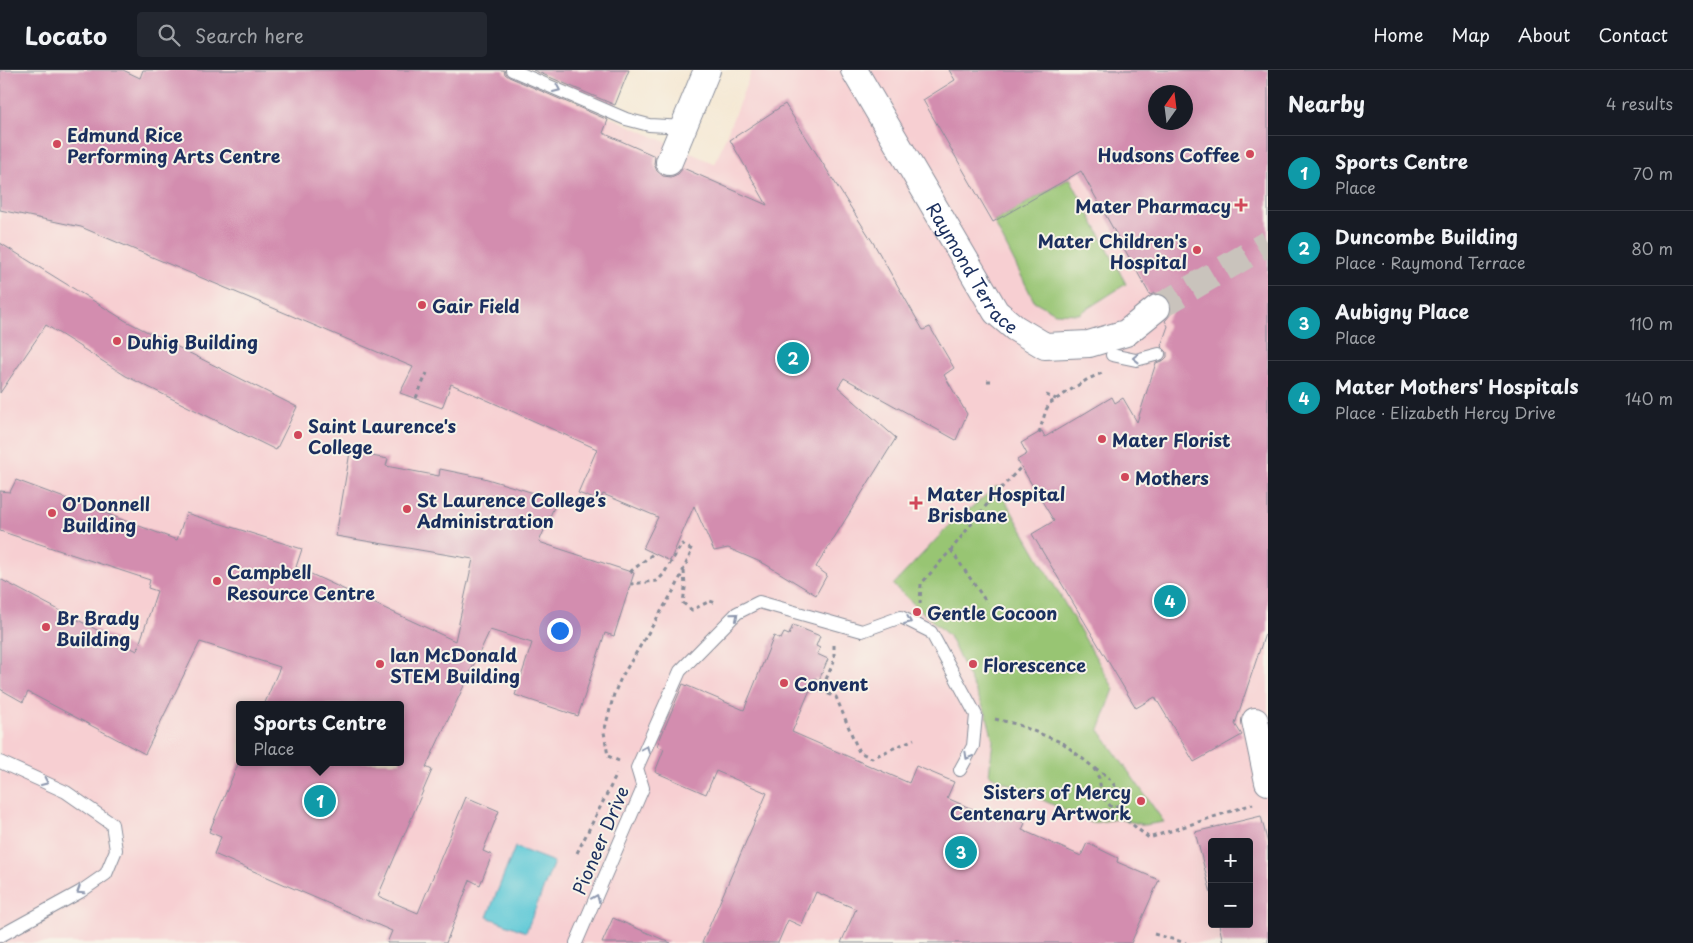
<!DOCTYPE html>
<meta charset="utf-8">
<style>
:root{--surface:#171b24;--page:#242831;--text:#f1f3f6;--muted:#9ea1a6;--line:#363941;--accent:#0b8043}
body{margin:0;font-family:"Playpen Sans",sans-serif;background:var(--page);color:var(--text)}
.controls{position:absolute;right:15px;bottom:15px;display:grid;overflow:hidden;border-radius:5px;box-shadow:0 5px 20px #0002}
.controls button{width:45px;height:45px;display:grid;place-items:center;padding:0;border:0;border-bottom:1px solid var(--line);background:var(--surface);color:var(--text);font:25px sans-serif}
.compass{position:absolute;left:1148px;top:15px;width:45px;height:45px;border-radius:50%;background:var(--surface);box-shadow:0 5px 20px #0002;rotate:14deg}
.you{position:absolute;left:559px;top:560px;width:18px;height:18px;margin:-12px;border:4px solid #fff;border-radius:50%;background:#1a73e8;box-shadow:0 0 0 8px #1a73e833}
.badge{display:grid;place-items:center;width:32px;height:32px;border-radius:50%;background:var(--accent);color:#fff;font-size:16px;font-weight:700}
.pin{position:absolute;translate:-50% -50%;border:2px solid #fff;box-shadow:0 1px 5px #0006}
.popup{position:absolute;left:236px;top:631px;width:168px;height:65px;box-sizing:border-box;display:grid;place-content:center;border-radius:5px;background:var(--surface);filter:drop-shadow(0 1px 4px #0005);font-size:16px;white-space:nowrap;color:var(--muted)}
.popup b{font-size:19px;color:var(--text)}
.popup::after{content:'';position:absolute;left:50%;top:100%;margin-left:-10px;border:10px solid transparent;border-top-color:var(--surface)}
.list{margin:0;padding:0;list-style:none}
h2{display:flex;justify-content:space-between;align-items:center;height:65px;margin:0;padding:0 20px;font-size:21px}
h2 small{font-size:16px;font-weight:400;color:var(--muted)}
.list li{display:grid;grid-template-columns:32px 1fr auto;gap:15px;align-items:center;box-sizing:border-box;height:75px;padding:0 20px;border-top:1px solid var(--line)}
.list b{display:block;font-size:19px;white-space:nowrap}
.list p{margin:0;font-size:16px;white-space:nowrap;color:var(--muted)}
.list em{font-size:16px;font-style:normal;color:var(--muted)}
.icon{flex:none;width:28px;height:28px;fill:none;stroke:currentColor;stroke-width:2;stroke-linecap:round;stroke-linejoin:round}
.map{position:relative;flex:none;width:1268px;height:873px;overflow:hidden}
header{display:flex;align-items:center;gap:30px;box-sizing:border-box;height:70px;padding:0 25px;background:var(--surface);border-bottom:1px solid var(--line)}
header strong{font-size:24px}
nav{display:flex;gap:28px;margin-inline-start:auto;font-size:18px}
.search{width:350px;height:45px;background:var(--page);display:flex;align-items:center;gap:12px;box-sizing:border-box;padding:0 18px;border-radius:5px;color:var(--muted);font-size:19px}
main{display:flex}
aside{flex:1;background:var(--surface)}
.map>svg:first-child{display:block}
</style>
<header>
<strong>Locato</strong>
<div class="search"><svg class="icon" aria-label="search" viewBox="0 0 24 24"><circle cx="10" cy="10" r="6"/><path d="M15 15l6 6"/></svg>Search here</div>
<nav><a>Home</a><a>Map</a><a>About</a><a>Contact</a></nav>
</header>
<main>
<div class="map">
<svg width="1268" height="873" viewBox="0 0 1268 873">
<rect width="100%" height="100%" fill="#f7f3e8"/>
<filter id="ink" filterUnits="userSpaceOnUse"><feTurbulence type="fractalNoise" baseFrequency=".02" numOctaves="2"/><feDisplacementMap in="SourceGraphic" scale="10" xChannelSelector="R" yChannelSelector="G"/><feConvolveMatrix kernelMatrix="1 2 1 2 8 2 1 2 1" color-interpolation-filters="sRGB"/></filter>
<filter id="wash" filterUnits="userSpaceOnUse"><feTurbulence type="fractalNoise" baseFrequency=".0096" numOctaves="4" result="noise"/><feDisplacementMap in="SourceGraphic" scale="20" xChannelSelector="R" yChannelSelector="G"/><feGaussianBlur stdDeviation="1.12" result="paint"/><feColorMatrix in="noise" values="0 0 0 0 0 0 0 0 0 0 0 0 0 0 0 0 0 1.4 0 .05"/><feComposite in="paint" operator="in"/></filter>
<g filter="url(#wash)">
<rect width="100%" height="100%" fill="#f5e8d3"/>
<path fill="#f7cfd2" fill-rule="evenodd" d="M 0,0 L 506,0 L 715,94 L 752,0 L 1268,0 L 1268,873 L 0,873 ZM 1156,22 L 1186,22 L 1186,52 L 1156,52 ZM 240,635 L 400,635 L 400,692 L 240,692 ZM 1212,772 L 1249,772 L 1249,854 L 1212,854 Z"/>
<path fill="#98c573" stroke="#5a7a68" d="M 1070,108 L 1126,214 L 1079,244 L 1055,243 L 1034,231 L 994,152 Z
M 997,416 L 1114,619 L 1099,660 L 1164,752 L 1145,755 L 1118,749 L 1092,753 L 989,705 L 993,670 L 986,643 L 949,566 L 893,515 L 947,458 Z"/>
<path fill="#5ec9d7" stroke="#3c7c9a" d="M 515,777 L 554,792 L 526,862 L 487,847 Z"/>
<g id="blocks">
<path fill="#d38daf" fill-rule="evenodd" d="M 0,0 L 123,0 L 140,8 L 143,0 L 504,0 L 505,4 L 509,7 L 608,50 L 603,63 L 655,86 L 654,94 L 657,101 L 663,106 L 671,107 L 678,104 L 683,98 L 767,135 L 730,70 L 785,34 L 874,174 L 923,260 L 930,257 L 954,298 L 944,305 L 967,344 L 956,370 L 844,308 L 838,317 L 896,368 L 816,497 L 827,505 L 816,525 L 765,494 L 728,478 L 714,481 L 694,436 L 670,491 L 643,478 L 658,447 L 603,424 L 600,431 L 578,423 L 597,379 L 451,314 L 442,338 L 400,323 L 413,297 L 81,157 L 0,140 Z
M 533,0 L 629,0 L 615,35 Z
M 949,0 L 1268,0 L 1268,562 L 1265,564 L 1235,654 L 1242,665 L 1194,692 L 1155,627 L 1136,638 L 1032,464 L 1054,451 L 1017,390 L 1027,384 L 1021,373 L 1042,361 L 1045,367 L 1112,327 L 1115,333 L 1123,328 L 1137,352 L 1156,293 L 1164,290 L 1167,287 L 1167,282 L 1161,276 L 1168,256 L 1165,251 L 1171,244 L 1172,235 L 1168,228 L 1163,224 L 1155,223 L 1150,225 L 1081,101 L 993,152 L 923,30 L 955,10 ZM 1156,22 L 1186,22 L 1186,52 L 1156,52 Z
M 0,173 L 126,251 L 297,337 L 276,380 L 126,306 L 46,255 L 0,323 Z
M 350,382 L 388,389 L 386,396 L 439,406 L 440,399 L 484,408 L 557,430 L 539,472 L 634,503 L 614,566 L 605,563 L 578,646 L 515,625 L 532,573 L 490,560 L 426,697 L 432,700 L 378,826 L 418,843 L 466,727 L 499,741 L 483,781 L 492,785 L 480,815 L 470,810 L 446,873 L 387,873 L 392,861 L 214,784 L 221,767 L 209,762 L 239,692 L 400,692 L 400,635 L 264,635 L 280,597 L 200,572 L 145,684 L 28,622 L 23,632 L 0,619 L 0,509 L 137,581 L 157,521 L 148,518 L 150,510 L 0,461 L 0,421 L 10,422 L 16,410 L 177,470 L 186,443 L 302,479 L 296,497 L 455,571 L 473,489 L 336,466 Z
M 793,555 L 820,566 L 816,576 L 820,578 L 817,584 L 828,589 L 819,610 L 815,608 L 792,662 L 909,713 L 916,696 L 954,712 L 947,728 L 995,749 L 998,741 L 1012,747 L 1025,753 L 1022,760 L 1081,786 L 1087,773 L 1118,788 L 1117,792 L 1159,810 L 1131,873 L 841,873 L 856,839 L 816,822 L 801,856 L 788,850 L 778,873 L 702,873 L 767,723 L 716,701 L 706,724 L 655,702 L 664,679 L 657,676 L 683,614 L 744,640 L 774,566 L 781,569 L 784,563 L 789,565 Z
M 1261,746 L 1268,774 L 1268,873 L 1223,873 L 1219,854 L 1249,854 L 1249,772 L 1212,772 L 1212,827 L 1195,762 Z
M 613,848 L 671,873 L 602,873 Z"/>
</g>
</g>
<g filter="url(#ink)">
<use href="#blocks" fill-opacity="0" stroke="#888c98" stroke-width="1"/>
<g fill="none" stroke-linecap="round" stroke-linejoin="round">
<path stroke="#c9c3bc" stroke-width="26" stroke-dasharray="26 13" stroke-linecap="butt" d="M 1157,238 L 1268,173"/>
<g stroke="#888c98" stroke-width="14">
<path id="service" d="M 512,0 L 626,49 L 649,55 L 685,57
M 1112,285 L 1136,290 L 1159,284
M 0,692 L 66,722 L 112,754 L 116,780 L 106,804 L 80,822 L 0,866
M 576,873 L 643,718 L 637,698 L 680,601 L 737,543 L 759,532 L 862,561 L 901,547 L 931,562 L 976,645 L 973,676 L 960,700"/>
</g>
<g stroke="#888c98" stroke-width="28">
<g id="minor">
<path id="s1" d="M 854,0 L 996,242 L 1015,258 L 1045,276 L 1089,274 L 1126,263 L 1157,238"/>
<path d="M 669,92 L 707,0"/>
<path d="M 1255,651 L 1268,712"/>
</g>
</g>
<path stroke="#888c98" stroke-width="3" stroke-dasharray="4 4" stroke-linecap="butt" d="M 987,311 L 994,311
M 1046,325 L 1056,329
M 416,328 L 427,303
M 1039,363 L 1046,340 L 1050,333 L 1088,309 L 1102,303
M 951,480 L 987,533
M 684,501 L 685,518 L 683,533 L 692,540 L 710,531 L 716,533
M 630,502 L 654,483
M 920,534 L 921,514 L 951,480 L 992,428 L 1021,397
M 834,575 L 834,591 L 821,621 L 836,627 L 859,682 L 872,688 L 914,669
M 995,649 L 1016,654 L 1063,673 L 1093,697 L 1099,708 L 1102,726 L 1112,738 L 1149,768 L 1253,734
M 619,691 L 608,686 L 604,662 L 614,624 L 621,608 L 677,515 L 692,480 L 682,474 L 663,505 L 657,511 L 631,514
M 1095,698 L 1107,706 L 1127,731 L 1112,738
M 577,783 L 617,704
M 1154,864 L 1186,873"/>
<use href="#service" stroke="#fff" stroke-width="12"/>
<use href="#minor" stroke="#fff" stroke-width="26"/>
</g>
<defs><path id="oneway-chevron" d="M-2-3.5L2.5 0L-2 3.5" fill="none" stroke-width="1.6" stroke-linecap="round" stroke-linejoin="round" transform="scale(1.25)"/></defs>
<g stroke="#8d97ae">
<use href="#oneway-chevron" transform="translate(557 19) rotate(24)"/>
<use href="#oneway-chevron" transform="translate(1136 288) rotate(179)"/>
<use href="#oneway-chevron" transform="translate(735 546) rotate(-40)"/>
<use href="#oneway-chevron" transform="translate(908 551) rotate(23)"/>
<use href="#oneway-chevron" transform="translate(646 679) rotate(-66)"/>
<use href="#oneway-chevron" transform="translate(968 686) rotate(119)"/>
<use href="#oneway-chevron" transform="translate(45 712) rotate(25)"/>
<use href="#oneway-chevron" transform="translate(80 821) rotate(147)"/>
<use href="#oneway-chevron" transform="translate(596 828) rotate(-67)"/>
</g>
</g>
<g fill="#d1495b" stroke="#f7f3e8" stroke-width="2">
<circle cx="57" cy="74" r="5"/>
<circle cx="1250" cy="84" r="5"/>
<path d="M1238.5 127.5h5v5h5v5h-5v5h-5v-5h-5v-5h5z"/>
<circle cx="1197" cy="180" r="5"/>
<circle cx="422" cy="235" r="5"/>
<circle cx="117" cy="271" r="5"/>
<circle cx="298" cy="365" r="5"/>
<circle cx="1102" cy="369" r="5"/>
<circle cx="1125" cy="407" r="5"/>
<path d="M913.5 425.5h5v5h5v5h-5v5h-5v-5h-5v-5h5z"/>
<circle cx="407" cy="439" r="5"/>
<circle cx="52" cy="443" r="5"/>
<circle cx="217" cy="511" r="5"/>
<circle cx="917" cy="542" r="5"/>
<circle cx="46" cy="557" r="5"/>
<circle cx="380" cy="594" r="5"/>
<circle cx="973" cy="594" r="5"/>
<circle cx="784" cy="613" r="5"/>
<circle cx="1141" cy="731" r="5"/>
</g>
<g text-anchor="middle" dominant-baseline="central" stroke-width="4" stroke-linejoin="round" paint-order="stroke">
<g font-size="18" font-weight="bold" fill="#1b2f5e" stroke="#f7f3e8" text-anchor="start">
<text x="67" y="64">Edmund Rice<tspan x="67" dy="21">Performing Arts Centre</tspan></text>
<text x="1240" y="84" text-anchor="end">Hudsons Coffee</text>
<text x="1231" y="135" text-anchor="end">Mater Pharmacy</text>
<text x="1187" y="170" text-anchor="end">Mater Children's<tspan x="1187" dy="21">Hospital</tspan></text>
<text x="432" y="235">Gair Field</text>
<text x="127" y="271">Duhig Building</text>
<text x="308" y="355">Saint Laurence's<tspan x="308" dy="21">College</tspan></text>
<text x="1112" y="369">Mater Florist</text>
<text x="1135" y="407">Mothers</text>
<text x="927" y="423">Mater Hospital<tspan x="927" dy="21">Brisbane</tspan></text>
<text x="417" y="429">St Laurence College’s<tspan x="417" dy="21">Administration</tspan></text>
<text x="62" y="433">O'Donnell<tspan x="62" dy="21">Building</tspan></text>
<text x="227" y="501">Campbell<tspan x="227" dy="21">Resource Centre</tspan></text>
<text x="927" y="542">Gentle Cocoon</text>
<text x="56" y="547">Br Brady<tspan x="56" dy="21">Building</tspan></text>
<text x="390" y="584">Ian McDonald<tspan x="390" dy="21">STEM Building</tspan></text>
<text x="983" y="594">Florescence</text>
<text x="794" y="613">Convent</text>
<text x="1131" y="721" text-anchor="end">Sisters of Mercy<tspan x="1131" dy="21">Centenary Artwork</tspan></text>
</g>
<g font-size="18" fill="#1b2f5e" stroke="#f7f3e8">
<text stroke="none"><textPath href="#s1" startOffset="231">Raymond Terrace</textPath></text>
<text transform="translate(600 770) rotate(-67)">Pioneer Drive</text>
</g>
</g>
</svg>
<div class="controls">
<button>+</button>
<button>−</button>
</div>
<svg class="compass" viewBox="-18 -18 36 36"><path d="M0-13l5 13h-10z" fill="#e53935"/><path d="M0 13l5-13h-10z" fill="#9ea1a6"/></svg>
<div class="you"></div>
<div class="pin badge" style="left:320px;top:731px;background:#0f9aa8">1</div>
<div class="popup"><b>Sports Centre</b>Place</div>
<div class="pin badge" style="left:793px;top:288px;background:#0f9aa8">2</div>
<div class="pin badge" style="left:961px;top:782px;background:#0f9aa8">3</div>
<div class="pin badge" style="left:1170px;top:531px;background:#0f9aa8">4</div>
</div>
<aside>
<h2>Nearby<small>4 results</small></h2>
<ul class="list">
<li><span class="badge" style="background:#0f9aa8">1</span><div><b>Sports Centre</b><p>Place</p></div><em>70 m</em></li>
<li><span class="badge" style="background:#0f9aa8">2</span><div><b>Duncombe Building</b><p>Place · Raymond Terrace</p></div><em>80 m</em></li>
<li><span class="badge" style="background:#0f9aa8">3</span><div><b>Aubigny Place</b><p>Place</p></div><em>110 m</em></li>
<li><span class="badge" style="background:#0f9aa8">4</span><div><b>Mater Mothers' Hospitals</b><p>Place · Elizabeth Hercy Drive</p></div><em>140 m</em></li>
</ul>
</aside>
</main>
